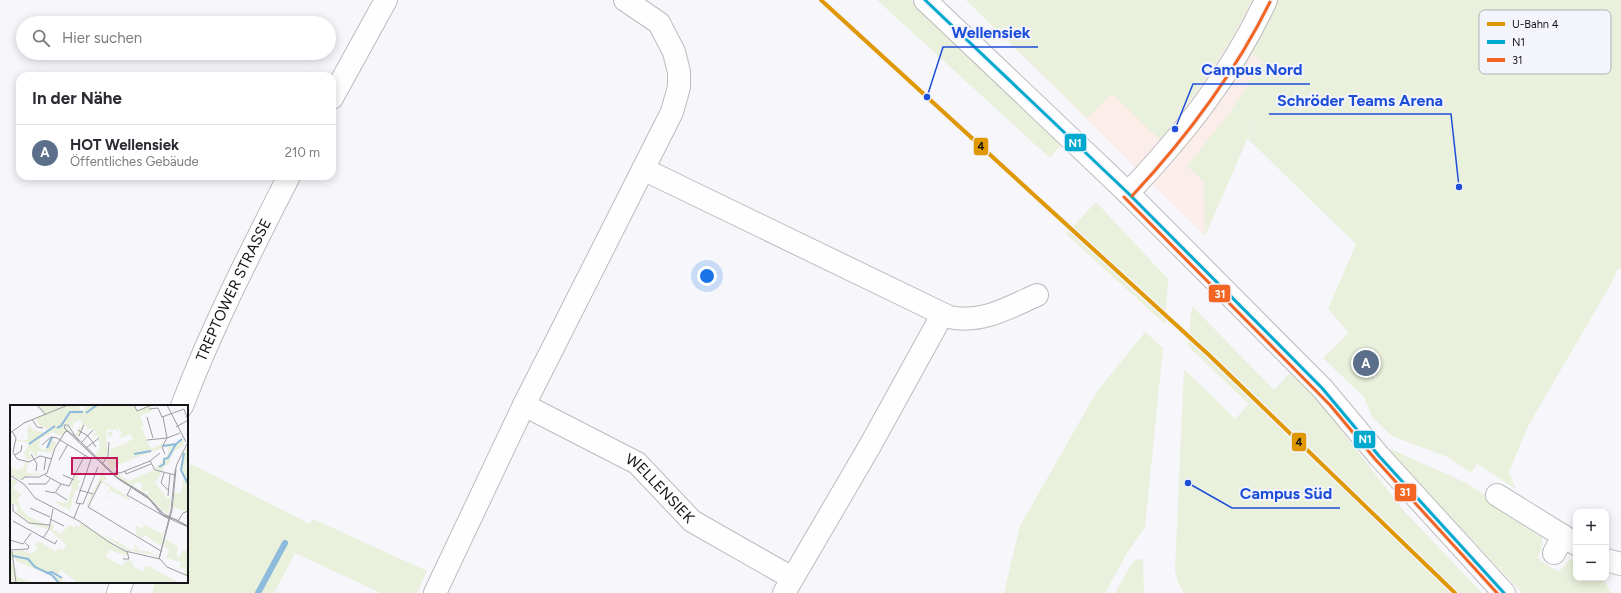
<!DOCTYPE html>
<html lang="de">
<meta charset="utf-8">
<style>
:root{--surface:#fff;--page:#f7f7f7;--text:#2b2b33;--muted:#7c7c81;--line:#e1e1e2;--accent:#d93025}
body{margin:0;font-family:Figtree,sans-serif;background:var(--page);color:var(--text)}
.controls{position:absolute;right:12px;bottom:12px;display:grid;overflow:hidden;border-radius:8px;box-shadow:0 2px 10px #0003}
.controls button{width:36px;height:36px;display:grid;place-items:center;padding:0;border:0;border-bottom:1px solid var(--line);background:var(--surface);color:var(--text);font:20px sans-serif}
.you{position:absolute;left:707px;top:276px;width:14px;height:14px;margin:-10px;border:3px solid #fff;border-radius:50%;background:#1a73e8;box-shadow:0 0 0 6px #1a73e833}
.badge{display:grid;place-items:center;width:26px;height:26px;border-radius:50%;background:var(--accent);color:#fff;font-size:13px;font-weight:700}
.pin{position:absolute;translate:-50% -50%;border:2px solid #fff;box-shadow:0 1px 4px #0006}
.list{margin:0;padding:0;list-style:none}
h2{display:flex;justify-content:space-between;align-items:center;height:52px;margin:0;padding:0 16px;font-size:17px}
h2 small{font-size:13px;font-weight:400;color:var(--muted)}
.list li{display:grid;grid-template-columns:26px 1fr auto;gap:12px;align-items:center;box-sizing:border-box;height:56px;padding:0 16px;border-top:1px solid var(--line)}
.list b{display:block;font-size:15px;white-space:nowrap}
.list p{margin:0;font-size:13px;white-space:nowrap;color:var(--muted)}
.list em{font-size:13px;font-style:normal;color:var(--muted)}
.icon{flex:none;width:22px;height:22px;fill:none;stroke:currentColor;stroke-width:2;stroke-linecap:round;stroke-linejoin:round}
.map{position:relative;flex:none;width:1621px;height:593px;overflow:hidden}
.search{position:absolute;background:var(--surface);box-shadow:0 2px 10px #0003;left:16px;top:16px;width:320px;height:44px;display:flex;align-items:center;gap:10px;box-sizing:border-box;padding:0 14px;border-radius:22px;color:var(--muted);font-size:15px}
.panel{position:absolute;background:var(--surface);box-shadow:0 2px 10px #0003;left:16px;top:72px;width:320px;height:108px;border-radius:12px}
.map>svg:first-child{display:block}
</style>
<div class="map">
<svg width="1621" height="593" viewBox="0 0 1621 593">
<rect width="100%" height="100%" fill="#f6f6fb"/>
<path fill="#faedea" d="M 966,0 L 1307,0 L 1205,236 Z"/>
<path fill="#e9f0db" d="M 877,0 L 911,0 L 1061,145 L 1050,158 Z
M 966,0 L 1252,0 C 1227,51 1195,95 1160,140 L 1112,93 L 1087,118 Z
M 1278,0 L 1621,0 L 1621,268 L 1617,270 L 1612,282 L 1528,426 L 1509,472 L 1516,489 L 1477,464 L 1471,473 L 1450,458 L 1392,436 L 1372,417 L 1364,397 L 1323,358 L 1349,333 L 1328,309 L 1356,244 L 1248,139 L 1270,87 L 1205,236 L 1204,182 L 1187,166 L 1228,115 L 1263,61 L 1252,54 Z
M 1096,202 L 1168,279 L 1165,324 L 1066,234 Z
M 1192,306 L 1274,390 L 1292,371 L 1324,408 L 1404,511 L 1482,593 L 1184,593 L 1178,582 L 1175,570 L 1184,369 L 1235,419 L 1249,404 L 1188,346 Z
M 1145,332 L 1163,348 L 1145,527 L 1127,553 L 1105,593 L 1004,593 L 1020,526 L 1096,393 Z
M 1386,447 L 1464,482 L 1533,525 C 1545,538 1544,543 1537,558 L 1559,572 L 1569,560 L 1576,556 L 1576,578 L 1603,578 L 1611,593 L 1522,593 L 1391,454 Z
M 191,464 L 310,524 L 313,519 L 427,571 L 417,593 L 381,593 L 295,553 L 274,593 L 152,593 L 155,582 L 187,582 L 187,474 Z
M 1143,559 L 1144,593 L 1115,593 L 1132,563 L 1135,560 Z"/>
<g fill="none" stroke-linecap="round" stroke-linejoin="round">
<path stroke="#8ebadb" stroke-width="6" d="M 258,593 L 285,543"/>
<g stroke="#bcbcbf" stroke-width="24">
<g id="minor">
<path d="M 925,0 L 1128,193 L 1322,388 L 1379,456 L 1504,593"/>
<path d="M 332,98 L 386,0"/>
<path d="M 643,169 L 949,317 C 981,324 1008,308 1037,295"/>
<path d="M 1128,193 C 1183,135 1232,74 1266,0"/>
<path id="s1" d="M 524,405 L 637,463 L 692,521 L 792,578"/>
<path id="s2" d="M 182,406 C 212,327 251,251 289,176"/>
<path d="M 1497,495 L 1576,544"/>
<path d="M 1554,553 L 1563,536"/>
<path d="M 1606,560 L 1621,564"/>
<path d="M 118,593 L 122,582"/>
<path d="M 435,593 L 524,405 L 672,112 L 679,87 L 679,72 L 674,52 L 659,23 L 625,0"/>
<path d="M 784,593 L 871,444 L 942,315"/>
</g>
</g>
<use href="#minor" stroke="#fefefe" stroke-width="22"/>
<g stroke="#f4f4fd" stroke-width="6">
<path id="bus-1" d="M 925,0 L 1128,193 L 1322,388 L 1379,456 L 1504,593"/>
</g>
<g stroke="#f4f4fd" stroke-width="6">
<path id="bus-2" d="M 1132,196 C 1187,137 1234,75 1270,2
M 1124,197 L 1330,405 L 1375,459 L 1497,593"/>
</g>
<use href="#bus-1" stroke="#00a9ce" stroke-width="3"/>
<use href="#bus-2" stroke="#f26522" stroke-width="3"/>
<g stroke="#f4f4fd" stroke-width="7">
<path id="metro-1" d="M 821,0 L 1209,355 L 1455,593"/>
</g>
<use href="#metro-1" stroke="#e09802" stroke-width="4"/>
</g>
<g text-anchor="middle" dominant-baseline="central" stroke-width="4" stroke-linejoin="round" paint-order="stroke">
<g font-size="15" fill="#151518" stroke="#f4f4fd">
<text stroke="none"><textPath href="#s2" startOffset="127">TREPTOWER STRASSE</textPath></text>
<text stroke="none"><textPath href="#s1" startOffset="161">WELLENSIEK</textPath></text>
</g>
</g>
<g transform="translate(10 405)">
<rect width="178" height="178" fill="#f6f6fb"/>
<path d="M 27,0 L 67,0 L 72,6 L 78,0 L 124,0 L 126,6 L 141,1 L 142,6 L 130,11 L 134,21 L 131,22 L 141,44 L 154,38 L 152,43 L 107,60 L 103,66 L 119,76 L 144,65 L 152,68 L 145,78 L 157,93 L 161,93 L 158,110 L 137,90 L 140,85 L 134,87 L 131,85 L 133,80 L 128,77 L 123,80 L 130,84 L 110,74 L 99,63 L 97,57 L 96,59 L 101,44 L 109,41 L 111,44 L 110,40 L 115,39 L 118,42 L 116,38 L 123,34 L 120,29 L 110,33 L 109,30 L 112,29 L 105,17 L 109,28 L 105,24 L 101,26 L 103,30 L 99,32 L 97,27 L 101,27 L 101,24 L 96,26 L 98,47 L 94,57 L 85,50 L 90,44 L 88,30 L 82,31 L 86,27 L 84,25 L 81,23 L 76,26 L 78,21 L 74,20 L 68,33 L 66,31 L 69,23 L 72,21 L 71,14 L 63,18 L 64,24 L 55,18 L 53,23 L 55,25 L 54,22 L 57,20 L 59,25 L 51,31 L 42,27 L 30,34 L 29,42 L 34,45 L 40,34 L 43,32 L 43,36 L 47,37 L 42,48 L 27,46 L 27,52 L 21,46 L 18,50 L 23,52 L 17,55 L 14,48 L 19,40 L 17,37 L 6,36 L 7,32 L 7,35 L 17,35 L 18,27 L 16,26 L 20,19 L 21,23 L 28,26 L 34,27 L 38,24 L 28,19 L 26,13 L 35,9 ZM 172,33 L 175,40 L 164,46 L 158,60 L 155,60 L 152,67 L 145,64 L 158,49 L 158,41 L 166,39 ZM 177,40 L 178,52 L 175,62 L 178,69 L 178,105 L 175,106 L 163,102 L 164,88 L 171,88 L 174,71 L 171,62 ZM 15,57 L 18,58 L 16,68 L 35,69 L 16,71 L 9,75 L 0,68 L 1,63 L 8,65 L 14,62 ZM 93,58 L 95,61 L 94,70 L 97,74 L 93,76 L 116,90 L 121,96 L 100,85 L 96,92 L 99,95 L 95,93 L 100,82 L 91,77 L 77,100 L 76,100 L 88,77 L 94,62 ZM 68,66 L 74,69 L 70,68 L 67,74 L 71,76 L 68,79 L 68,85 L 65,85 L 60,105 L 46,98 L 45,96 L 57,98 L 62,83 L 60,81 ZM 0,71 L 8,77 L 3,83 L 12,90 L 7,94 L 10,102 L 18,111 L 39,121 L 38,124 L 23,120 L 6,107 L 8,103 L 4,98 L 2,101 L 0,100 L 0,74 L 2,74 ZM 129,116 L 151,129 L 154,125 L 151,141 L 135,130 L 132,133 L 126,129 L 126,120 L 132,124 L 134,120 ZM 71,118 L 117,147 L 117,151 L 99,145 L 96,152 L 112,161 L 116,156 L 121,155 L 124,162 L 133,167 L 135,161 L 140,162 L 169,178 L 68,178 L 51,165 L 47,170 L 53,174 L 51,178 L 48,178 L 42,171 L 6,156 L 5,151 L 0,158 L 4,159 L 4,163 L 6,163 L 7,172 L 26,178 L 0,178 L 0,147 L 14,145 L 14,147 L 22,149 L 28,142 L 25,141 L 26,138 L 31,137 L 46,147 L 48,143 L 54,145 L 56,140 L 39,124 L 40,119 L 44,120 L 43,125 L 51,129 L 59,120 L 64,122 L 62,127 L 66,120 L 69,122 ZM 92,129 L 116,141 L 116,143 L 125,145 L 124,137 L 129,146 L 138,146 L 145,150 L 147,148 L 148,151 L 115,145 ZM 155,134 L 167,141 L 167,154 L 173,146 L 178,146 L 178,171 L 175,170 L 175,163 L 169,164 L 171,157 L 152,152 L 157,152 L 159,145 L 154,141 Z" fill="#e9f0db"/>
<path fill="none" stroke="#8ebadb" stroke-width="2" d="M 76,8 L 87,0M 47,23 L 51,21 L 60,7 L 73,7M 19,39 L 45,21M 153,41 L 166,39 L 172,34M 37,43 L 42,32M 174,48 L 171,65 L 178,79M 124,49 L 141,46M 149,62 L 154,59 L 154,54 L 158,53 L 166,39M 3,151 L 18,154 L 25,162 L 42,170 L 49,178M 36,168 L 42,167 L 52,173"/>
<path fill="none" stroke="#9c9ca0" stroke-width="1" d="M 27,0 L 35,9M 124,0 L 127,6 L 142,0M 157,0 L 176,37M 139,4 L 148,3 L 152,12 L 174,4 L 178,15M 137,12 L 143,33M 153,12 L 157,33M 22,14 L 27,22 L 33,23M 166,22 L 178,15M 68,25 L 78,31 L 86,42M 2,26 L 6,33 L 3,47 L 7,54 L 19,57 L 30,51 L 42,54M 55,27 L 58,26 L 67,33 L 108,73 L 136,90 L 154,109 L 178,121M 0,28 L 14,18 L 58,0M 69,31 L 74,20M 137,35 L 157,33 L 170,28M 71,38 L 83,25M 32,40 L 41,32 L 47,33 L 81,54 L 66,98 L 73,99 L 88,62M 76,43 L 89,33M 21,49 L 27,59 L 26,66M 155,49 L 152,42 L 157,33M 5,50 L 11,46 L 12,40M 49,55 L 58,39M 140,56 L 145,65 L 165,70M 93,58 L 98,51 L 99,37M 166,64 L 162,105 L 149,154 L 161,105 L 165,66 L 167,59 L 177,39M 34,65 L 36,52M 115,66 L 116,69 L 141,59M 104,67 L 110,68 L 140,56 L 150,48M 154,68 L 151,78 L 158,85M 0,70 L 15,80 L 25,93 L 69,116 L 99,137 L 115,146 L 150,154 L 157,162 L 178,171M 35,70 L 51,79 L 59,81 L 75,50M 53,70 L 64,75M 11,75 L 15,72 L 29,72 L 37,68 L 45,43 L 55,27M 91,76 L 78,102 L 151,146M 18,79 L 36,79 L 40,74M 122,81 L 117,90 L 159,114M 69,85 L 83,89M 35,86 L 45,88 L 51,79M 46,88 L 57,95M 158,91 L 160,69M 3,99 L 3,106 L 19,118 L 40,120M 20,103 L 40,112M 64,113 L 70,98M 40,114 L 54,121M 3,116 L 45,139 L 47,135M 168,116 L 173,108 L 178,106M 178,122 L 167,115 L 153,110 L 141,95 L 136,91 L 107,73 L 69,37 L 58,20 L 54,20 L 55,24 L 107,73 L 139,94 L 152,110 L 178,122M 33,133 L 39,124 L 43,104M 0,135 L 13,139 L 21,128M 0,145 L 18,144 L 19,141 L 15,138M 2,146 L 6,178M 113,154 L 119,154 L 117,146"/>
<path fill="#c2185b" fill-opacity="0.15" stroke="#c2185b" stroke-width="2" d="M 62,53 L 107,53 L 107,69 L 62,69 Z"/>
<rect width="178" height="178" fill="none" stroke="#151518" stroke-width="2"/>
</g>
<rect x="1479" y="10" width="132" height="64" rx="6" fill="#f4f4fd" stroke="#b1b1b8" stroke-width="1"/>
<rect x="1487" y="22" width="18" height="4" fill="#e09802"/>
<rect x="1487" y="40" width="18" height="4" fill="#00a9ce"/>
<rect x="1487" y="58" width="18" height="4" fill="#f26522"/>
<g font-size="11" fill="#151518">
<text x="1512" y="28">U-Bahn 4</text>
<text x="1512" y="46">N1</text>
<text x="1512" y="64">31</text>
</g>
<path fill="none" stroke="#1d4ed8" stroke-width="1.5" d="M927 97L943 47H1038M1175 129L1193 84H1310M1459 187L1451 114H1269M1188 483L1232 508H1340"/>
<g fill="#1d4ed8" stroke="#f4f4fd" stroke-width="1.5">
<circle cx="927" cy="97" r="4"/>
<circle cx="1175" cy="129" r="4"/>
<circle cx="1459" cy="187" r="4"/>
<circle cx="1188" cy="483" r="4"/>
</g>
<g font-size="16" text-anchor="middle" font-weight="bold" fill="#1d4ed8" stroke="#f4f4fd" stroke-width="4" stroke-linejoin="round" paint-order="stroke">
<text x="991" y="38">Wellensiek</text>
<text x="1252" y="75">Campus Nord</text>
<text x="1360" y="106">Schröder Teams Arena</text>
<text x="1286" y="499">Campus Süd</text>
</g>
<g stroke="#f4f4fd" stroke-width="1.5">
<rect x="1064" y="133" width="23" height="19" rx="4" fill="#00a9ce"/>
<rect x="973" y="137" width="16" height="19" rx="4" fill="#e09802"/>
<rect x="1208" y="284" width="23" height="19" rx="4" fill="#f26522"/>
<rect x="1353" y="430" width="23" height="19" rx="4" fill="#00a9ce"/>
<rect x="1291" y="432" width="16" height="20" rx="4" fill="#e09802"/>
<rect x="1394" y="483" width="23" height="19" rx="4" fill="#f26522"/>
</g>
<g font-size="11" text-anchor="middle" font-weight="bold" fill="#fff">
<text x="1075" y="147">N1</text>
<text x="1220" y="298">31</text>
<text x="1365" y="443">N1</text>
<text x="1405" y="496">31</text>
</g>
<g font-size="11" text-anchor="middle" font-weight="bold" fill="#111">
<text x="981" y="150">4</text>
<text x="1299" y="446">4</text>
</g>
</svg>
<div class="controls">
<button>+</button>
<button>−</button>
</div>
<div class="you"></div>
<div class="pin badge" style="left:1366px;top:363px;background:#5c6f8a">A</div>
<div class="search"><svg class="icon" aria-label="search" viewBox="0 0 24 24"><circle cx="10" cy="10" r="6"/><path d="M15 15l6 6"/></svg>Hier suchen</div>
<section class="panel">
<h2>In der Nähe<small></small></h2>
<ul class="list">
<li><span class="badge" style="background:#5c6f8a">A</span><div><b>HOT Wellensiek</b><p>Öffentliches Gebäude</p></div><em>210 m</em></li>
</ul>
</section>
</div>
